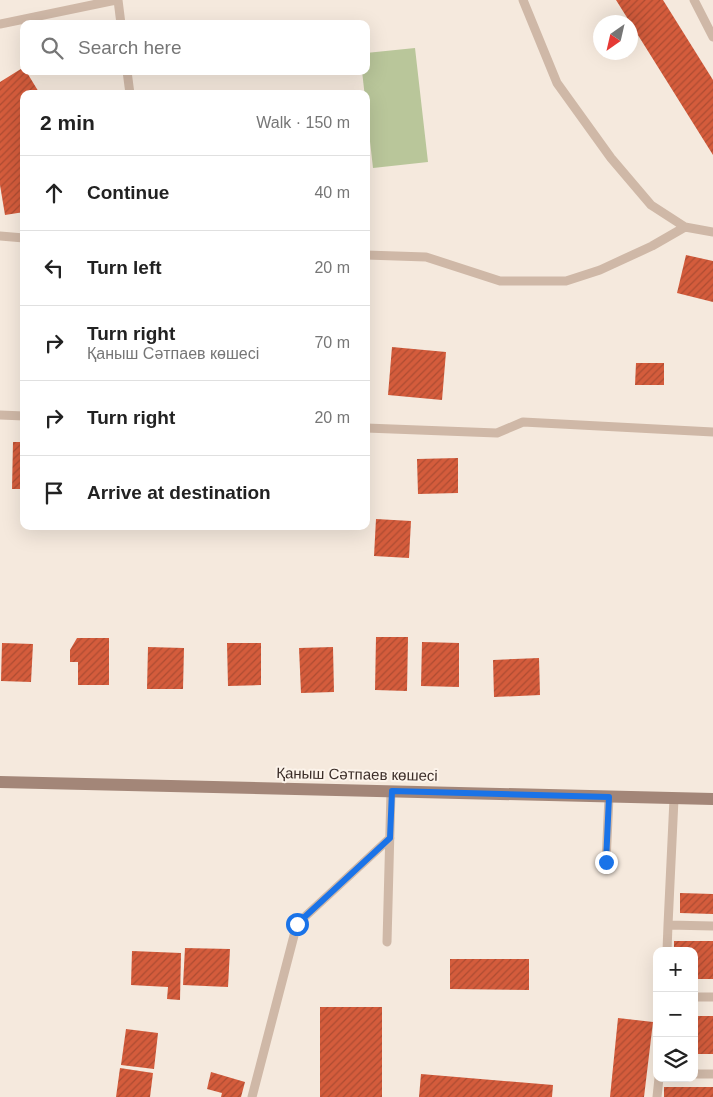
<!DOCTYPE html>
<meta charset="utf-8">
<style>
:root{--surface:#fff;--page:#f6f6f6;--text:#222;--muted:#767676;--line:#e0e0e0}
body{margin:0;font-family:Arial,sans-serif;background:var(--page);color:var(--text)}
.controls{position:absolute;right:15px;bottom:15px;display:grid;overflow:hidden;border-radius:10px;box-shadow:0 5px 20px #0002}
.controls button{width:45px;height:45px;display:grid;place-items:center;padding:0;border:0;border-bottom:1px solid var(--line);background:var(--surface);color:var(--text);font:25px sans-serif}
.compass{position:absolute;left:593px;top:15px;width:45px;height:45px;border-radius:50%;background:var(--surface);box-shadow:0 5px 20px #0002;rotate:214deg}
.stop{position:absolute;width:15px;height:15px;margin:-11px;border:4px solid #1a73e8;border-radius:50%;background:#fff}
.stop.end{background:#1a73e8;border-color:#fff;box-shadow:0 1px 5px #0008}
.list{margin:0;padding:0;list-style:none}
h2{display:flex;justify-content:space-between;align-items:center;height:65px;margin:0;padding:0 20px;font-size:21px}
h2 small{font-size:16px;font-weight:400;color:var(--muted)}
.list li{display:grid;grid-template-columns:32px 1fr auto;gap:15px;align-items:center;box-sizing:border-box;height:75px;padding:0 20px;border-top:1px solid var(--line)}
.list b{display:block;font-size:19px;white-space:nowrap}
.list p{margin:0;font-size:16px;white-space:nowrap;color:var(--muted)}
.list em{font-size:16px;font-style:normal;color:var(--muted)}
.icon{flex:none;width:28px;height:28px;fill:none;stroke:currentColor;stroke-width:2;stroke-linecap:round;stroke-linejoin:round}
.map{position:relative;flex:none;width:713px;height:1097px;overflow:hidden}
.search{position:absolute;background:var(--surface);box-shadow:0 5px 20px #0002;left:20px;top:20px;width:350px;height:55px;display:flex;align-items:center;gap:12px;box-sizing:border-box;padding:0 18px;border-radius:10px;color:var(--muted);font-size:19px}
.panel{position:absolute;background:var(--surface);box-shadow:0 5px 20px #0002;left:20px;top:90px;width:350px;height:440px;border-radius:10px}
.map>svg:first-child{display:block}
</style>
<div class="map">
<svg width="713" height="1097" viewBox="0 0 713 1097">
<defs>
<pattern id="building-hatch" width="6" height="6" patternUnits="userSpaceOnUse" patternTransform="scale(1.25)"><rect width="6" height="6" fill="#d45c3c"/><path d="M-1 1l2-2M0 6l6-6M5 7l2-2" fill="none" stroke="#ad4c32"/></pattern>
</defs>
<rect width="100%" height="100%" fill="#f5e9dd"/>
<path fill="#b9c69a" d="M 415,48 L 428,162 L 373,168 L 362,71 L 366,71 L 366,53 Z"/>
<path fill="url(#building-hatch)" d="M 616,0 L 663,0 L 713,80 L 713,155 Z
M 24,67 L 24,71 L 26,71 L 40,94 L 24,94 L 24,212 L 5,215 L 0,185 L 0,82 Z
M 686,255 L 713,261 L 713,302 L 677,293 Z
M 392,347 L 446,352 L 442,400 L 388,395 Z
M 636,363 L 664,363 L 664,385 L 635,385 Z
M 13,442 L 24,442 L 24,489 L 12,489 Z
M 458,458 L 458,493 L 418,494 L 417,459 Z
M 376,519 L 411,521 L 409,558 L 374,556 Z
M 376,637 L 408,637 L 407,691 L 375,690 Z
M 77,638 L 109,638 L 109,685 L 78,685 L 78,662 L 70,662 L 70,650 Z
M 422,642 L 459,643 L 459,687 L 421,686 Z
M 2,643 L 33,644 L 31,682 L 1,681 Z
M 227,643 L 261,643 L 261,685 L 228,686 Z
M 148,647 L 184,648 L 183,689 L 147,689 Z
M 333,647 L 334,692 L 301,693 L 299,648 Z
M 539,658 L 540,695 L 494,697 L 493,660 Z
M 680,893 L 713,894 L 713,914 L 680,913 Z
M 674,941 L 713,941 L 713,979 L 694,979 L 694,951 L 674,951 Z
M 185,948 L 230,949 L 228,987 L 183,985 Z
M 132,951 L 181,953 L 180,1000 L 167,999 L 168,987 L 131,985 Z
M 450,959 L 529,959 L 529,990 L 450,989 Z
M 320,1007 L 382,1007 L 382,1097 L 320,1097 Z
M 694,1016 L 713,1016 L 713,1054 L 694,1054 Z
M 618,1018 L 653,1022 L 644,1097 L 610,1097 Z
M 126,1029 L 158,1033 L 154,1069 L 121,1065 Z
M 120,1068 L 153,1073 L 150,1097 L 116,1097 Z
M 211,1072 L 245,1082 L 241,1097 L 221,1097 L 222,1093 L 207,1089 Z
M 421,1074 L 553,1085 L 552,1097 L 419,1097 Z
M 664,1087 L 713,1087 L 713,1097 L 664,1097 Z"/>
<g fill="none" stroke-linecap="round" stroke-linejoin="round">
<path stroke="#cfb8a7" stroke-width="9" d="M 118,0 L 121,24
M 523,0 L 557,83 L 611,158 L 651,205 L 685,227 L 713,232
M 694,0 L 713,37
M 0,24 L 116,0
M 127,71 L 130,94
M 0,236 L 24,238
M 366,255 L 426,257 L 500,281 L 566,281 L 600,270 L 652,246 L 685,227
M 0,415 L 24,416
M 366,428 L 497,433 L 523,422 L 713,432
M 606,862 L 609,797
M 668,925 L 674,799
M 387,942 L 391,791
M 667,951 L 668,925 L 713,926
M 694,997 L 713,997
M 694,1074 L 713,1074
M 252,1097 L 297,924 L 390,838
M 657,1097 L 659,1078"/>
<path stroke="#a38678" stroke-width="12" d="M 0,782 L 713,799"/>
</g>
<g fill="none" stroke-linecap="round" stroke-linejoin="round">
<path stroke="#1a73e8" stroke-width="6" d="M 297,924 L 390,838 L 392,791 L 609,797 L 606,862"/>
</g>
<g text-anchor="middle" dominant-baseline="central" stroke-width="4" stroke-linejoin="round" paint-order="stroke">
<g font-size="15" fill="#3b2d28" stroke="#fcf3ea">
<text transform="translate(357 774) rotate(1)">Қаныш Сәтпаев көшесі</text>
</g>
</g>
</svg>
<div class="controls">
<button>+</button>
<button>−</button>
<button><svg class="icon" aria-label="layers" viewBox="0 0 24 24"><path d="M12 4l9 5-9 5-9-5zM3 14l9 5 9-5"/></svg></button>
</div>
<svg class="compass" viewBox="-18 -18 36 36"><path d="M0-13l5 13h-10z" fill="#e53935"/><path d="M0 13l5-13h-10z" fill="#767676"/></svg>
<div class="stop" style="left:297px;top:924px"></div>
<div class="stop end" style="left:606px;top:862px"></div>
<div class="search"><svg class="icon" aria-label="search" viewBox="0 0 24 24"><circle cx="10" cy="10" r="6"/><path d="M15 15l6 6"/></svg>Search here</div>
<section class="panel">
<h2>2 min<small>Walk · 150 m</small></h2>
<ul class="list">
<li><svg class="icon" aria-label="ahead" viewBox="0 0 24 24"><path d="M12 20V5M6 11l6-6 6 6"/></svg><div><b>Continue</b></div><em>40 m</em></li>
<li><svg class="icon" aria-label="left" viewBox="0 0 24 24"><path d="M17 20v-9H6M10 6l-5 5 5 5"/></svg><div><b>Turn left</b></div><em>20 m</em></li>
<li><svg class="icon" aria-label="right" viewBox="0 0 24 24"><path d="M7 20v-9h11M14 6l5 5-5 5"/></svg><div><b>Turn right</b><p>Қаныш Сәтпаев көшесі</p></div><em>70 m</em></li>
<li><svg class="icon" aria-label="right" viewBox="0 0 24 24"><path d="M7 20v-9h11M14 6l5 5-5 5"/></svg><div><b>Turn right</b></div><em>20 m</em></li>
<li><svg class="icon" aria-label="arrive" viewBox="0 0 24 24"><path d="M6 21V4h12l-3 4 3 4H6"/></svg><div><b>Arrive at destination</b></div></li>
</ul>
</section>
</div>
